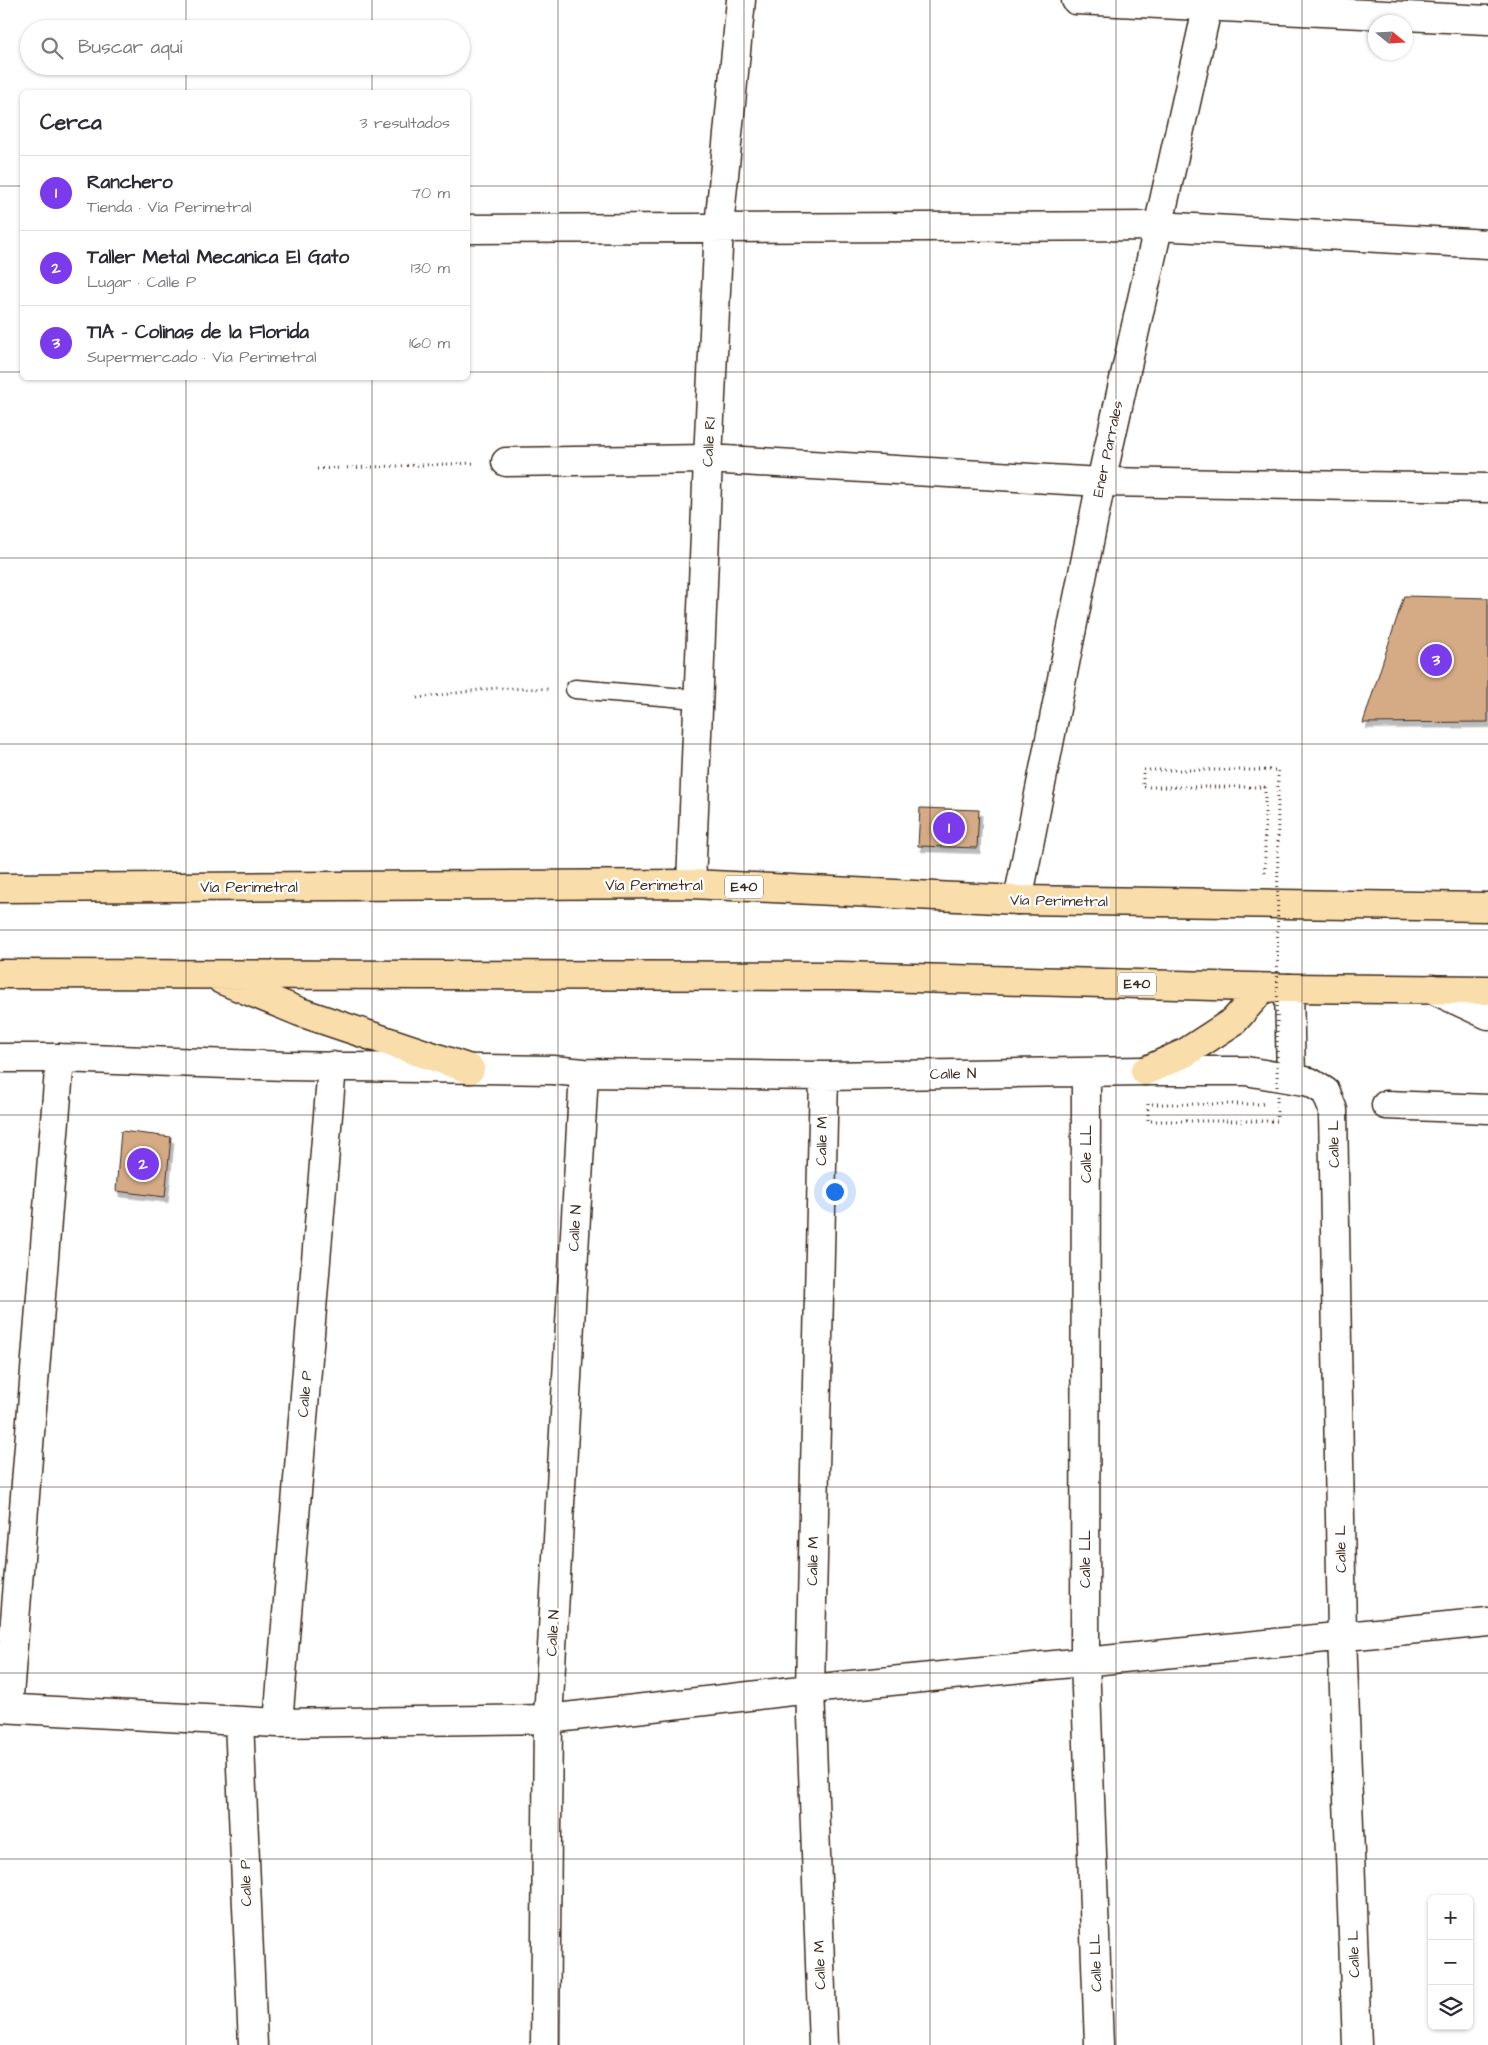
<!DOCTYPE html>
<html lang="es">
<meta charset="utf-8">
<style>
:root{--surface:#fff;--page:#f7f7f7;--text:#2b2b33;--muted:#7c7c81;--line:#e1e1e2;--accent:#7c3aed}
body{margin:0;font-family:"Architects Daughter",sans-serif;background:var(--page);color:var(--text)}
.controls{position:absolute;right:15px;bottom:15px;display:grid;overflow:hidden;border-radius:8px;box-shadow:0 1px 4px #0004}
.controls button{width:45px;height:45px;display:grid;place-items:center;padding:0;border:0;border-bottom:1px solid var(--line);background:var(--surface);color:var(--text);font:25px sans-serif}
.compass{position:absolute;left:1368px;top:15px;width:45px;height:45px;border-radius:50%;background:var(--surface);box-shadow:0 1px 4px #0004;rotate:108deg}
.you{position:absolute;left:834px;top:1191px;width:18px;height:18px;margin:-12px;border:4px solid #fff;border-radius:50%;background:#1a73e8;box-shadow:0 0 0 8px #1a73e833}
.badge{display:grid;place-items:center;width:32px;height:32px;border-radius:50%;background:var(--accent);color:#fff;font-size:16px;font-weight:700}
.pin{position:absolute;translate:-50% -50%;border:2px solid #fff;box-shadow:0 1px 5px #0006}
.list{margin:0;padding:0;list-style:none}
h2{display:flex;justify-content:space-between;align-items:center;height:65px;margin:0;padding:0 20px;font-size:21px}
h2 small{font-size:16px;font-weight:400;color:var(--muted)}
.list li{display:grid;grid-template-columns:32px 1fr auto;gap:15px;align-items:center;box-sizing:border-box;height:75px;padding:0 20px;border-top:1px solid var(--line)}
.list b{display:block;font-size:19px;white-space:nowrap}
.list p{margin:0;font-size:16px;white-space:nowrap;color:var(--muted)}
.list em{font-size:16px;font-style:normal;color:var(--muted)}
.icon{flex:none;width:28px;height:28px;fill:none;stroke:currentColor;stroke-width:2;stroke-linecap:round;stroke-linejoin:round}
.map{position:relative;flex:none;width:1488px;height:2045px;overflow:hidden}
.search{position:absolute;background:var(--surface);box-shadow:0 1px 4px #0004;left:20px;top:20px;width:450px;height:55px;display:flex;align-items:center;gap:12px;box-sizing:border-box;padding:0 18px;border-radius:28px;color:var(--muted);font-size:19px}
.panel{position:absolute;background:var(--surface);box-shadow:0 1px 4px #0004;left:20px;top:90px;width:450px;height:290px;border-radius:8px}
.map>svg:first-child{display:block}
</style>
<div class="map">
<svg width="1488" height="2045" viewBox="0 0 1488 2045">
<defs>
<filter id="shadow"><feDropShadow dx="3" dy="5.5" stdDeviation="0" flood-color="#0004"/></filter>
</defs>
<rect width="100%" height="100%" fill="#fff"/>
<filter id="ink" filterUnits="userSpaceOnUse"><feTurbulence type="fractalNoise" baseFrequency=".02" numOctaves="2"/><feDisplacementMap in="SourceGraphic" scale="10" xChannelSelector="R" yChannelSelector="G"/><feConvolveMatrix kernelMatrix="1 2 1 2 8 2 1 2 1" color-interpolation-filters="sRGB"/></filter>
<g filter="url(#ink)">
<path fill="#d4ab85" stroke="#3b2a1e" filter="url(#shadow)" d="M 1404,596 L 1488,598 L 1488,722 L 1363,723 Z
M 920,808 L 979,810 L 977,848 L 918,846 Z
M 121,1131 L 171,1137 L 165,1197 L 116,1191 Z"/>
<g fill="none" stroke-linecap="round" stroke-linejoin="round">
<g stroke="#3b2a1e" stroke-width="21">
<path id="lane" d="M 575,689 L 697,699"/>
</g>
<g stroke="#3b2a1e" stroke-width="31">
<path id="street" d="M 1076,0 L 1488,20
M 468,229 L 1157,226 L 1488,244
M 506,462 L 708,459 L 1101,482 L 1488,488
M 691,884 L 708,459 L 719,227 L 741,0
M 1289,988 L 1291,1078
M 0,1058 L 60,1058 L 287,1066 L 553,1070 L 584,1073 L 824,1076 L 1145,1071 L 1246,1071 L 1310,1082 L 1326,1092 L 1333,1110 L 1342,1635 L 1357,2045
M 1086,1072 L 1085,1661 L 1099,2045
M 1386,1105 L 1488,1109
M 0,1708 L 278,1723 L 548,1719 L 810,1689 L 1488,1622
M 8,1708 L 60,1058
M 239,1721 L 253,2045
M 278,1723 L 332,1066
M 545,2045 L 548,1719 L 584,1073
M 823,2045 L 810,1689 L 824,1076"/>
</g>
<g stroke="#3b2a1e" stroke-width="31">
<path id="secondary" d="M 1018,900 L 1101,482 L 1209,0
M 1432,989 L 1488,1015"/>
</g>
<g stroke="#3b2a1e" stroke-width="31">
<path id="highway" d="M 0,888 L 691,884 L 1018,900 L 1488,907
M 0,974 L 841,976 L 1289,988 L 1488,990
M 222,980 L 300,1012 L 470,1069
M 1145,1071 L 1185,1053 L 1234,1021 L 1263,988"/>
</g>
<path stroke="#3b2a1e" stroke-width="3" stroke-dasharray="1 4" stroke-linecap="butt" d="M 317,469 L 476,463
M 417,698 L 495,688 L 550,689
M 1265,873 L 1265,787"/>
<use href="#lane" stroke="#fff" stroke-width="18"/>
<use href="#street" stroke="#fff" stroke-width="28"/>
<use href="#secondary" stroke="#fff" stroke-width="28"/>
<use href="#highway" stroke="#f9deab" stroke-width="28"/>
<path stroke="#3b2a1e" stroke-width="3" stroke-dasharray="1 4" stroke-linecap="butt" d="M 1263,1104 L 1148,1104 L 1148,1121 L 1277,1121 L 1278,770 L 1143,770 L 1143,787 L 1265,787"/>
</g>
</g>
<path fill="none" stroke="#3b2a1e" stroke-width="1" stroke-opacity="0.55" d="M 186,0 L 186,29M 372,0 L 372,29M 558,0 L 558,2045M 744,0 L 744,2045M 930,0 L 930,2045M 1116,0 L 1116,2045M 1302,0 L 1302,2045M 186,66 L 186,92M 372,66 L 372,92M 0,186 L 22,186M 468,186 L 1488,186M 0,372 L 22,372M 468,372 L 1488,372M 186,378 L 186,2045M 372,378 L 372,2045M 0,558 L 1488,558M 0,744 L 1488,744M 0,930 L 1488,930M 0,1115 L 1488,1115M 0,1301 L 1488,1301M 0,1487 L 1488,1487M 0,1673 L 1488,1673M 0,1859 L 1488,1859"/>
<g text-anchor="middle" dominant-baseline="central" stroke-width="4.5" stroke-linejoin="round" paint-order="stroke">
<g fill="#fff" stroke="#766a62" stroke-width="1">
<rect x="725" y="875.5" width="38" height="23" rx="4"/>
<rect x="1118" y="972.5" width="38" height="23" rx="4"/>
</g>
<g font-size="14" font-weight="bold" fill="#3b2a1e">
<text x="744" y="887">E40</text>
<text x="1137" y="984">E40</text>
</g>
<g font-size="15" fill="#3b2a1e" stroke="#fff">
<text transform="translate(709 442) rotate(-87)">Calle R1</text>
<text transform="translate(1108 449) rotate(-78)">Ener Parrales</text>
<text x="654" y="885">Vía Perimetral</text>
<text x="249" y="887">Vía Perimetral</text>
<text transform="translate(1059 901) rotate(1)">Vía Perimetral</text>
<text transform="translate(953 1074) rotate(-1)">Calle N</text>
<text transform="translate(822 1141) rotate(-89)">Calle M</text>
<text transform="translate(1334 1144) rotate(-91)">Calle L</text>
<text transform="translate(1086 1154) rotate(-90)">Calle LL</text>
<text transform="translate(575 1228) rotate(-87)">Calle N</text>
<text transform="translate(305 1394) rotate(-85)">Calle P</text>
<text transform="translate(1341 1549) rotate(-91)">Calle L</text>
<text transform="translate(1085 1559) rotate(-90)">Calle LL</text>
<text transform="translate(813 1561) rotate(-89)">Calle M</text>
<text transform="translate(553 1633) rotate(-87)">Calle N</text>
<text transform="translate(246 1883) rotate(-92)">Calle P</text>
<text transform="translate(1354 1954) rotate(-92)">Calle L</text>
<text transform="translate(1096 1963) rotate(-92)">Calle LL</text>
<text transform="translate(820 1965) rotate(-92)">Calle M</text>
</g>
</g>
</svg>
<div class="controls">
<button>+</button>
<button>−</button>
<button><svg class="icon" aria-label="layers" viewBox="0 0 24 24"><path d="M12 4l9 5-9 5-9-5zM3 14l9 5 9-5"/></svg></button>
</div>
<svg class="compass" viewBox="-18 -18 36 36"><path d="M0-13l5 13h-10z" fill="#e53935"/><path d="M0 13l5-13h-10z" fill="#7c7c81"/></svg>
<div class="you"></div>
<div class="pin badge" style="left:949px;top:828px">1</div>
<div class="pin badge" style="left:143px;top:1164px">2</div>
<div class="pin badge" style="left:1436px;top:660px">3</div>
<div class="search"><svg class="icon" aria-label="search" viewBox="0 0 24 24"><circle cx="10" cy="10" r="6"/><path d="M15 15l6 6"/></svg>Buscar aquí</div>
<section class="panel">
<h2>Cerca<small>3 resultados</small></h2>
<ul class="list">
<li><span class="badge">1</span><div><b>Ranchero</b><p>Tienda · Vía Perimetral</p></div><em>70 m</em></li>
<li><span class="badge">2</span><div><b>Taller Metal Mecanica El Gato</b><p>Lugar · Calle P</p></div><em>130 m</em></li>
<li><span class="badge">3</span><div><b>TIA - Colinas de la Florida</b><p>Supermercado · Vía Perimetral</p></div><em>160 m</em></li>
</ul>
</section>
</div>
